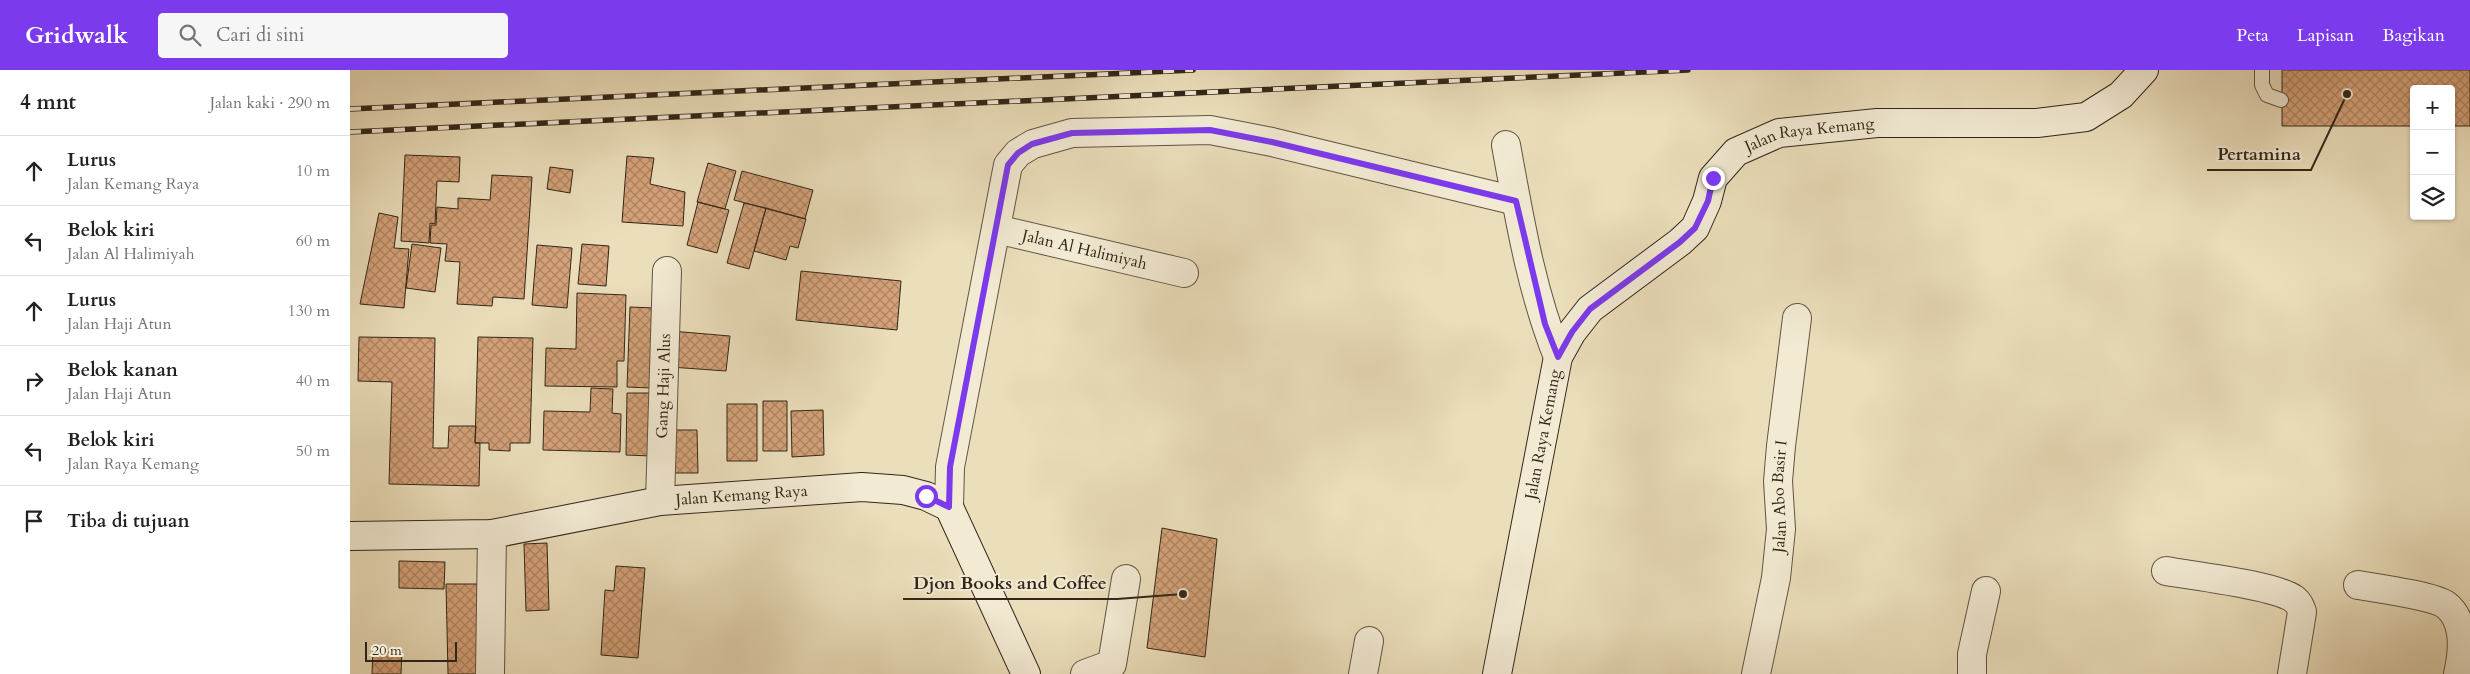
<!DOCTYPE html>
<html lang="id">
<meta charset="utf-8">
<style>
:root{--surface:#fff;--page:#f6f6f6;--text:#222;--muted:#767676;--line:#e0e0e0;--accent:#7c3aed}
body{margin:0;font-family:Cardo,serif;background:var(--page);color:var(--text)}
.controls{position:absolute;right:15px;top:15px;display:grid;overflow:hidden;border-radius:5px;box-shadow:0 1px 4px #0004}
.controls button{width:45px;height:45px;display:grid;place-items:center;padding:0;border:0;border-bottom:1px solid var(--line);background:var(--surface);color:var(--text);font:25px sans-serif}
.scale{position:absolute;left:15px;bottom:12px;width:92px;box-sizing:border-box;padding-left:5px;border:2px solid #322619;border-top:0;font-size:14px;line-height:18px;white-space:nowrap;color:#322619;-webkit-text-stroke:4px #f2ead3;paint-order:stroke}
.stop{position:absolute;width:15px;height:15px;margin:-11px;border:4px solid #7c3aed;border-radius:50%;background:#fff}
.stop.end{background:#7c3aed;border-color:#fff;box-shadow:0 1px 5px #0008}
.list{margin:0;padding:0;list-style:none}
h2{display:flex;justify-content:space-between;align-items:center;height:65px;margin:0;padding:0 20px;font-size:21px}
h2 small{font-size:16px;font-weight:400;color:var(--muted)}
.list li{display:grid;grid-template-columns:32px 1fr auto;gap:15px;align-items:center;box-sizing:border-box;height:70px;padding:0 20px;border-top:1px solid var(--line)}
.list b{display:block;font-size:19px;white-space:nowrap}
.list p{margin:0;font-size:16px;white-space:nowrap;color:var(--muted)}
.list em{font-size:16px;font-style:normal;color:var(--muted)}
.icon{flex:none;width:28px;height:28px;fill:none;stroke:currentColor;stroke-width:2;stroke-linecap:round;stroke-linejoin:round}
.map{position:relative;flex:none;width:2120px;height:604px;overflow:hidden}
header{display:flex;align-items:center;gap:30px;box-sizing:border-box;height:70px;padding:0 25px;background:var(--accent);color:#fff}
header strong{font-size:24px}
nav{display:flex;gap:28px;margin-inline-start:auto;font-size:18px}
.search{width:350px;height:45px;background:var(--page);display:flex;align-items:center;gap:12px;box-sizing:border-box;padding:0 18px;border-radius:5px;color:var(--muted);font-size:19px}
main{display:flex}
aside{flex:1;background:var(--surface)}
.map>svg:first-child{display:block}
</style>
<header>
<strong>Gridwalk</strong>
<div class="search"><svg class="icon" aria-label="search" viewBox="0 0 24 24"><circle cx="10" cy="10" r="6"/><path d="M15 15l6 6"/></svg>Cari di sini</div>
<nav><a>Peta</a><a>Lapisan</a><a>Bagikan</a></nav>
</header>
<main>
<aside>
<h2>4 mnt<small>Jalan kaki · 290 m</small></h2>
<ul class="list">
<li><svg class="icon" aria-label="ahead" viewBox="0 0 24 24"><path d="M12 20V5M6 11l6-6 6 6"/></svg><div><b>Lurus</b><p>Jalan Kemang Raya</p></div><em>10 m</em></li>
<li><svg class="icon" aria-label="left" viewBox="0 0 24 24"><path d="M17 20v-9H6M10 6l-5 5 5 5"/></svg><div><b>Belok kiri</b><p>Jalan Al Halimiyah</p></div><em>60 m</em></li>
<li><svg class="icon" aria-label="ahead" viewBox="0 0 24 24"><path d="M12 20V5M6 11l6-6 6 6"/></svg><div><b>Lurus</b><p>Jalan Haji Atun</p></div><em>130 m</em></li>
<li><svg class="icon" aria-label="right" viewBox="0 0 24 24"><path d="M7 20v-9h11M14 6l5 5-5 5"/></svg><div><b>Belok kanan</b><p>Jalan Haji Atun</p></div><em>40 m</em></li>
<li><svg class="icon" aria-label="left" viewBox="0 0 24 24"><path d="M17 20v-9H6M10 6l-5 5 5 5"/></svg><div><b>Belok kiri</b><p>Jalan Raya Kemang</p></div><em>50 m</em></li>
<li><svg class="icon" aria-label="arrive" viewBox="0 0 24 24"><path d="M6 21V4h12l-3 4 3 4H6"/></svg><div><b>Tiba di tujuan</b></div></li>
</ul>
</aside>
<div class="map">
<svg width="2120" height="604" viewBox="0 0 2120 604">
<defs>
<pattern id="building-cross-hatch" width="8" height="8" patternUnits="userSpaceOnUse" patternTransform="scale(1.25)"><rect width="8" height="8" fill="#d5a279"/><path d="M0 0l8 8M0 8l8-8" fill="none" stroke="#ad8462"/></pattern>
</defs>
<rect width="100%" height="100%" fill="#ebdebb"/>
<filter id="stains"><feTurbulence type="fractalNoise" baseFrequency=".004" numOctaves="4"/><feColorMatrix values="0 0 0 0 .2 0 0 0 0 .09 0 0 0 0 .02 0 0 0 .5 -.17"/></filter>
<radialGradient id="worn" r=".72"><stop offset=".6" stop-color="#630" stop-opacity="0"/><stop offset="1" stop-color="#630" stop-opacity=".3"/></radialGradient>
<path fill="url(#building-cross-hatch)" stroke="#322619" d="M 1932,0 L 2120,0 L 2120,56 L 2101,56 L 2101,19 L 2064,19 L 2064,56 L 1932,56 Z
M 55,85 L 110,87 L 109,112 L 87,111 L 85,154 L 80,153 L 79,173 L 51,171 Z
M 277,86 L 304,88 L 300,114 L 335,122 L 333,156 L 272,152 Z
M 358,93 L 386,101 L 375,139 L 347,132 Z
M 200,97 L 223,100 L 220,123 L 197,119 Z
M 392,101 L 463,120 L 455,149 L 384,130 Z
M 142,105 L 182,107 L 174,229 L 143,227 L 142,236 L 107,234 L 110,192 L 95,191 L 97,174 L 80,173 L 81,155 L 86,155 L 87,137 L 108,139 L 108,128 L 140,130 Z
M 348,132 L 379,140 L 367,183 L 337,175 Z
M 394,133 L 416,138 L 399,199 L 377,193 Z
M 416,138 L 456,149 L 448,178 L 440,176 L 436,190 L 404,181 Z
M 29,143 L 48,147 L 44,178 L 59,179 L 54,238 L 10,234 Z
M 62,174 L 91,178 L 85,222 L 56,218 Z
M 232,174 L 259,176 L 256,216 L 228,214 Z
M 187,175 L 222,178 L 217,238 L 182,235 Z
M 451,201 L 551,211 L 547,260 L 446,250 Z
M 227,223 L 276,225 L 274,291 L 267,291 L 267,317 L 195,316 L 196,278 L 226,279 Z
M 280,237 L 304,238 L 301,318 L 277,317 Z
M 321,261 L 380,266 L 376,301 L 320,297 Z
M 9,267 L 85,268 L 83,378 L 98,378 L 99,356 L 126,356 L 125,373 L 130,373 L 129,416 L 39,414 L 42,312 L 8,311 Z
M 128,267 L 183,268 L 180,373 L 160,373 L 160,381 L 139,380 L 139,373 L 125,373 Z
M 241,318 L 263,319 L 262,343 L 271,344 L 270,382 L 193,380 L 194,341 L 240,342 Z
M 277,323 L 302,323 L 301,386 L 276,385 Z
M 413,331 L 437,331 L 437,381 L 413,381 Z
M 377,334 L 407,334 L 407,391 L 377,391 Z
M 473,340 L 474,385 L 442,387 L 441,341 Z
M 315,360 L 347,360 L 348,403 L 315,403 Z
M 812,458 L 867,469 L 855,587 L 797,578 Z
M 197,473 L 199,540 L 176,541 L 174,474 Z
M 49,491 L 95,492 L 94,519 L 49,518 Z
M 266,496 L 295,498 L 288,588 L 251,585 L 255,520 L 264,521 Z
M 96,514 L 129,514 L 131,604 L 98,604 Z
M 23,578 L 52,580 L 51,604 L 22,604 Z"/>
<g fill="none" stroke-linecap="round" stroke-linejoin="round">
<g stroke="#605442" stroke-width="16">
<path id="lane" d="M 1912,0 L 1912,15 L 1917,25 L 1931,30"/>
</g>
<g stroke="#605442" stroke-width="30">
<g id="street">
<path d="M 1156,75 C 1169,146 1181,220 1208,287"/>
<path id="s1" d="M 646,159 L 834,203"/>
<path id="s2" d="M 310,431 L 317,201"/>
<path d="M 599,437 L 600,397 L 658,95 L 668,83 L 683,74 L 722,63 L 860,60 L 922,72 L 1166,131"/>
<path d="M 1816,501 C 1844,506 1924,515 1944,529 C 1949,533 1950,536 1952,542 L 1942,604"/>
<path d="M 2008,515 C 2026,518 2084,526 2096,535 C 2116,551 2113,582 2108,604"/>
<path d="M 140,604 L 142,464"/>
<path d="M 735,604 L 762,594 L 776,509"/>
<path d="M 1013,604 L 1019,571"/>
<path id="s3" d="M 1406,604 L 1426,508 L 1431,459 L 1428,411 L 1431,376 L 1447,248"/>
<path d="M 1622,604 L 1622,584 L 1636,521"/>
</g>
</g>
<g stroke="#322619" stroke-width="30">
<g id="secondary">
<path id="s4" d="M 0,466 L 142,464 L 310,431 L 512,417 L 553,420 L 576,426 L 599,437 L 676,604"/>
<path id="s5" d="M 1147,604 L 1208,287 L 1222,262 L 1240,239 L 1330,172 L 1345,158 L 1357,131 L 1363,108 L 1386,82 L 1429,63 L 1527,53 L 1687,53 L 1736,47 L 1771,25 L 1794,0"/>
</g>
</g>
<use href="#lane" stroke="#f2ead3" stroke-width="14"/>
<use href="#street" stroke="#f2ead3" stroke-width="28"/>
<use href="#secondary" stroke="#f2ead3" stroke-width="28"/>
<g stroke="#322619" stroke-width="5.5">
<path id="rail" d="M 0,39 L 843,0
M 0,62 L 1338,0"/>
</g>
<use href="#rail" stroke="#f2ead3" stroke-width="4" stroke-dasharray="11" stroke-linecap="butt"/>
</g>
<g fill="none" stroke-linecap="round" stroke-linejoin="round">
<path stroke="#7c3aed" stroke-width="6" d="M 576,426 L 599,437 L 600,397 L 658,95 L 668,83 L 682,74 L 722,63 L 860,60 L 922,72 L 1166,131 L 1195,254 L 1208,287 L 1222,262 L 1240,239 L 1330,172 L 1345,158 L 1358,131 L 1363,108"/>
</g>
<g text-anchor="middle" dominant-baseline="central" stroke-width="4" stroke-linejoin="round" paint-order="stroke">
<g font-size="16" fill="#322619" stroke="#f2ead3">
<text stroke="none"><textPath href="#s5" startOffset="678">Jalan Raya Kemang</textPath></text>
<text stroke="none"><textPath href="#s1" startOffset="91">Jalan Al Halimiyah</textPath></text>
<text stroke="none"><textPath href="#s2" startOffset="115">Gang Haji Alus</textPath></text>
<text stroke="none"><textPath href="#s5" startOffset="244">Jalan Raya Kemang</textPath></text>
<text stroke="none"><textPath href="#s4" startOffset="395">Jalan Kemang Raya</textPath></text>
<text stroke="none"><textPath href="#s3" startOffset="180">Jalan Abo Basir I</textPath></text>
</g>
</g>
<path fill="none" stroke="#322619" stroke-width="2" d="M1997 24L1961 100H1857M833 524L767 529H553"/>
<g fill="#322619" stroke="#f2ead3" stroke-width="2">
<circle cx="1997" cy="24" r="5"/>
<circle cx="833" cy="524" r="5"/>
</g>
<g font-size="18" text-anchor="middle" font-weight="bold" fill="#322619" stroke="#f2ead3" stroke-width="4" stroke-linejoin="round" paint-order="stroke">
<text x="1909" y="90">Pertamina</text>
<text x="660" y="519">Djon Books and Coffee</text>
</g>
<rect width="100%" height="100%" filter="url(#stains)"/>
<rect width="100%" height="100%" fill="url(#worn)"/>
</svg>
<div class="controls">
<button>+</button>
<button>−</button>
<button><svg class="icon" aria-label="layers" viewBox="0 0 24 24"><path d="M12 4l9 5-9 5-9-5zM3 14l9 5 9-5"/></svg></button>
</div>
<div class="scale">20 m</div>
<div class="stop" style="left:576px;top:426px"></div>
<div class="stop end" style="left:1363px;top:108px"></div>
</div>
</main>
